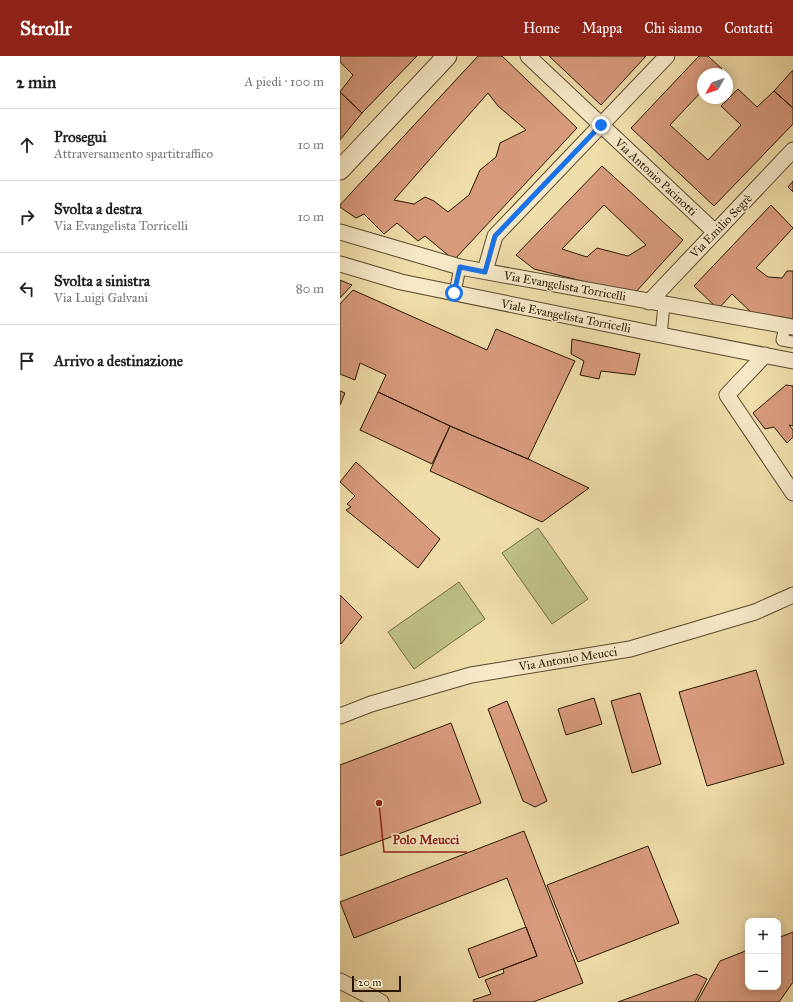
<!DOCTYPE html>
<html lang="it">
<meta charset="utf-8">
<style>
:root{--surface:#fff;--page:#f2f2f2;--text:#202124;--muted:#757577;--line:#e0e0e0;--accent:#8f2418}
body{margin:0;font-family:"IM FELL Great Primer",serif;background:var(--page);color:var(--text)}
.controls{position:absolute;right:12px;bottom:12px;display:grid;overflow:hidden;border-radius:8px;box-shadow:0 2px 10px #0003}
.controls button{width:36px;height:36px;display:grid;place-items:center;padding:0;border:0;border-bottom:1px solid var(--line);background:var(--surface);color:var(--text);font:20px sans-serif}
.compass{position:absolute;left:357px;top:12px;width:36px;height:36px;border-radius:50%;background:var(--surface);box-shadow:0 2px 10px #0003;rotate:230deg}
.scale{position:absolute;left:12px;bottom:10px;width:49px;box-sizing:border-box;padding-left:4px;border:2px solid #271702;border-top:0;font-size:11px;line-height:14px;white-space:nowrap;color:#271702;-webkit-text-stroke:3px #f5e9c8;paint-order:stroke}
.stop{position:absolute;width:12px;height:12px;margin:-9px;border:3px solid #1a73e8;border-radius:50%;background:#fff}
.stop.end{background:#1a73e8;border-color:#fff;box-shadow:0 1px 4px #0008}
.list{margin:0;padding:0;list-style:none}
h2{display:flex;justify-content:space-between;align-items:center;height:52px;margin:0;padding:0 16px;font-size:17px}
h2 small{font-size:13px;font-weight:400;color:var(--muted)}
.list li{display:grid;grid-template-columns:26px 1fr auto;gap:12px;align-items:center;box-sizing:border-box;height:72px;padding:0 16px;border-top:1px solid var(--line)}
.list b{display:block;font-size:15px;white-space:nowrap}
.list p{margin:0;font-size:13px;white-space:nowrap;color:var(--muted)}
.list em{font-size:13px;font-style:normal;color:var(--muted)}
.icon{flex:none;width:22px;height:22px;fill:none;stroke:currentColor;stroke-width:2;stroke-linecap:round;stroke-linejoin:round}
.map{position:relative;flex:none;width:453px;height:946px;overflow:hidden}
header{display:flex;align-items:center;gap:24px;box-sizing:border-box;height:56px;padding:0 20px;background:var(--accent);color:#fff}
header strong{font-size:19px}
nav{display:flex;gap:22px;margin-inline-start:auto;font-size:14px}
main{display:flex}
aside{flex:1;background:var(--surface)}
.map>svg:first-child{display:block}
</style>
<header>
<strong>Strollr</strong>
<nav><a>Home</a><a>Mappa</a><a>Chi siamo</a><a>Contatti</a></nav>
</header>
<main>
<aside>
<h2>2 min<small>A piedi · 100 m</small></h2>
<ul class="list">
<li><svg class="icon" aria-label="ahead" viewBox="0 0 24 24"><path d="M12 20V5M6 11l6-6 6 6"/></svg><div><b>Prosegui</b><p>Attraversamento spartitraffico</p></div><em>10 m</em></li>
<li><svg class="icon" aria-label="right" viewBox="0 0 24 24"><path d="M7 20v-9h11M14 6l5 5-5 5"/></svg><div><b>Svolta a destra</b><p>Via Evangelista Torricelli</p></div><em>10 m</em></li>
<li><svg class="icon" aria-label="left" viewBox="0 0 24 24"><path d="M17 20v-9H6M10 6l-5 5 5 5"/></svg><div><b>Svolta a sinistra</b><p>Via Luigi Galvani</p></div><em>80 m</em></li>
<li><svg class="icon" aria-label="arrive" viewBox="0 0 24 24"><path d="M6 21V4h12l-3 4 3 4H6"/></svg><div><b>Arrivo a destinazione</b></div></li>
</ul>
</aside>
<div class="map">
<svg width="453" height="946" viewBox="0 0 453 946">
<rect width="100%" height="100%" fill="#efddaa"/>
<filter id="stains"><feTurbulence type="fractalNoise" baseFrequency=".005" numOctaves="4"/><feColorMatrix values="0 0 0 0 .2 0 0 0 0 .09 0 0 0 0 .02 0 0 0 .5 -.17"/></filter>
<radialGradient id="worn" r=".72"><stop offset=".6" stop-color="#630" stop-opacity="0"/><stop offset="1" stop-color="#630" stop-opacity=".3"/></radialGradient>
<path fill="#bec085" stroke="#726c44" d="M 198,472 L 248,543 L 212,568 L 162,497 Z
M 119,526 L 145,563 L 74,613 L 48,576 Z"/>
<path fill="#d89a7d" stroke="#271702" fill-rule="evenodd" d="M 0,0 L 77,0 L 22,57 L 0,36 L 13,19 L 0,6 Z
M 138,0 L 162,0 L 237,72 L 114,204 L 85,180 L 78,185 L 57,167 L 44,178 L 24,158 L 16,162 L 0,151 L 0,149 ZM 148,37 L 158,50 L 186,74 L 160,87 L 156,101 L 140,114 L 129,139 L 108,156 L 94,145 L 85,141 L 74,148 L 54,144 Z
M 209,0 L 306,0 L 261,49 Z
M 359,0 L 368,0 L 382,13 L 377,18 L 363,18 L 363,34 L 330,69 L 368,104 L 401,69 L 381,50 L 398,33 L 417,51 L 434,35 L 453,52 L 453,68 L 374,150 L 291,72 Z
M 453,14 L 453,52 L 434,35 Z
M 0,36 L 22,57 L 0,84 Z
M 262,110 L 343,184 L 294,238 L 194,213 L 176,199 ZM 264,149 L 306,189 L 288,200 L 257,192 L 247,201 L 222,193 Z
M 453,125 L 453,136 L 448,131 Z
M 431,149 L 453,172 L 416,212 L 428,221 L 442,222 L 447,215 L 453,215 L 453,266 L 416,261 L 392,238 L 378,253 L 354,230 Z
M 0,224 L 12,229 L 0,242 Z
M 13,234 L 147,294 L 156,273 L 235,305 L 188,403 L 110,370 L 38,336 L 46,319 L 20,307 L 15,324 L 0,318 L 0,248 Z
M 232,283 L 300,298 L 295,319 L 261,315 L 259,323 L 240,319 L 244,305 L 231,298 Z
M 446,329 L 453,330 L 453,370 L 449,369 L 453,374 L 453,381 L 447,387 L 434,371 L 425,373 L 413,357 Z
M 0,335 L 5,337 L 0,349 Z
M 38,336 L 110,370 L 92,408 L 20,374 Z
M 110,370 L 188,403 L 249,432 L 202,466 L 90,415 Z
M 16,406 L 100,483 L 78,512 L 6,454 L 11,451 L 7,448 L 15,440 L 0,426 Z
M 0,539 L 22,561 L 1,588 L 0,587 Z
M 416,614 L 444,708 L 367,730 L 339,636 Z
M 300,637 L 321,708 L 292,717 L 271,645 Z
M 254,642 L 262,668 L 226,679 L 218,653 Z
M 167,645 L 207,745 L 195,751 L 183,745 L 148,653 Z
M 111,667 L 141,747 L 0,800 L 0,709 Z
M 184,775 L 243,927 L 193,946 L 134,946 L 133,944 L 151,938 L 145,924 L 164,917 L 163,913 L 197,900 L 167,822 L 14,882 L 0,846 Z
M 308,790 L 339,867 L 238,906 L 207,829 Z
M 186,871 L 197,900 L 139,922 L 128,893 Z
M 453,876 L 453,926 L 439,946 L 357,946 L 380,905 L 408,894 L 408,931 L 438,931 L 438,882 Z
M 356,918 L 367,923 L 355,946 L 278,946 Z"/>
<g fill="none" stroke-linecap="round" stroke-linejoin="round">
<g stroke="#59482c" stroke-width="13">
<path id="pedestrian" d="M 115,237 L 120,211
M 445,270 L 442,284 L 453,286
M 321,279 L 324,249"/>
</g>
<g stroke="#59482c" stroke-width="17">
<path id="minor" d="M 188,0 L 375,176
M 0,176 L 120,211 L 453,271
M 0,208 L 61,226 L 321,279 L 453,305
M 145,215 L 155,180 L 327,0
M 309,246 L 453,94
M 425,299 L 387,339 L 453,437
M 0,660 L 31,648 L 131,619 L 290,593 L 415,556 L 453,539
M 0,925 L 41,946"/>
</g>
<g stroke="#59482c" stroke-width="21">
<path id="tertiary" d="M 0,114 L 107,0"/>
</g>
<use href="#pedestrian" stroke="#f5e9c8" stroke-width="11"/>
<use href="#minor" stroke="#f5e9c8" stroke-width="15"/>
<use href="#tertiary" stroke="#f5e9c8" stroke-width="19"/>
</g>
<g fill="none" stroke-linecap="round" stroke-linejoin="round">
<path stroke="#1a73e8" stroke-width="5" d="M 114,237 L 120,211 L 145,216 L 155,180 L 261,69"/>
</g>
<g text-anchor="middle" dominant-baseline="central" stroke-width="3" stroke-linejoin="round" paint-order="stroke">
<g font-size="12" fill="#271702" stroke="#f5e9c8">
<text transform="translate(316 121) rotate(43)">Via Antonio Pacinotti</text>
<text transform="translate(381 170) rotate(-46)">Via Emilio Segrè</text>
<text transform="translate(225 230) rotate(10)">Via Evangelista Torricelli</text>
<text transform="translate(226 260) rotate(11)">Viale Evangelista Torricelli</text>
<text transform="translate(228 603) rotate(-9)">Via Antonio Meucci</text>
</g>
</g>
<path fill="none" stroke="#8f2418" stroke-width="1.5" d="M39 747L44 796H127"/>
<circle fill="#8f2418" stroke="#f5e9c8" stroke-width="1.5" cx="39" cy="747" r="4"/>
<g font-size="13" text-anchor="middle" font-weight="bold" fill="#8f2418" stroke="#f5e9c8" stroke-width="3" stroke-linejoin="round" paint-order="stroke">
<text x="86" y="788">Polo Meucci</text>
</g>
<rect width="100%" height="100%" filter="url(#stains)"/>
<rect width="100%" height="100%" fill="url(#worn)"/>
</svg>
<div class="controls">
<button>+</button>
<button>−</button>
</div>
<svg class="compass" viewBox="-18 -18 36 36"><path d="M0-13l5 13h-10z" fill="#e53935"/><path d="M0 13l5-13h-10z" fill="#757577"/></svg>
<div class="scale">20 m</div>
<div class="stop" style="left:114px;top:237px"></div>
<div class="stop end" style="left:261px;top:69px"></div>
</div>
</main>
